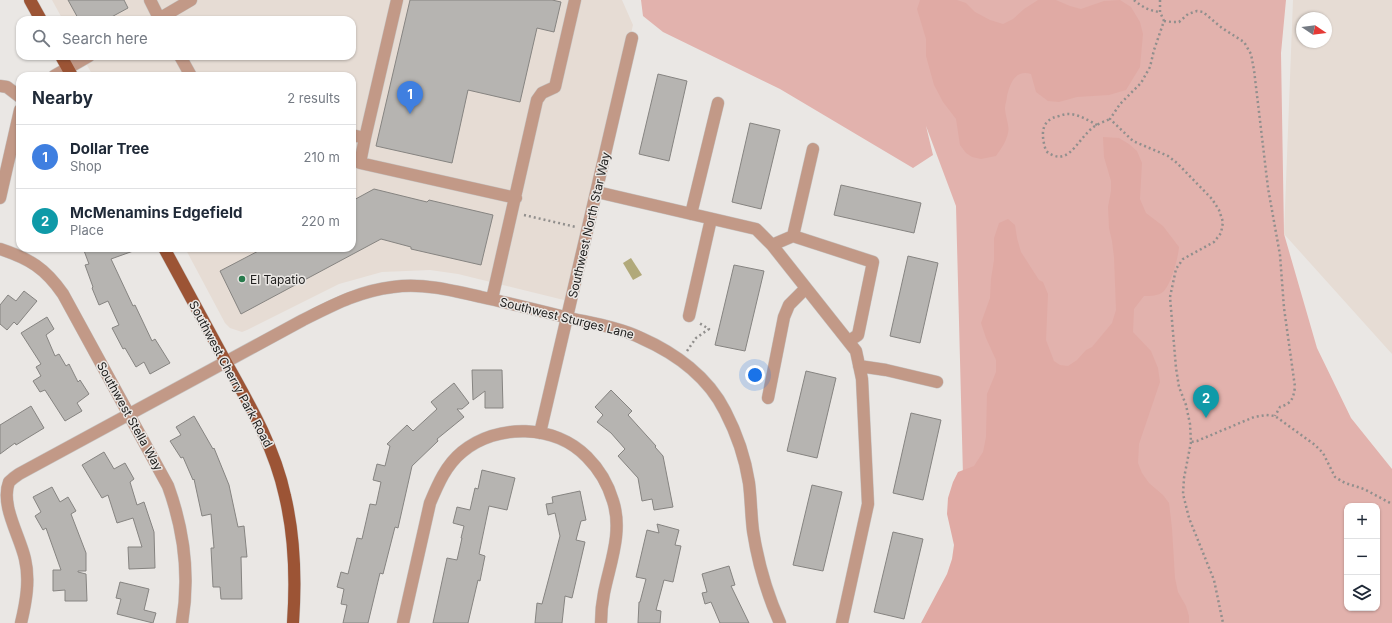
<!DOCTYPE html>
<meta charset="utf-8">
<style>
:root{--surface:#fff;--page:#f6f6f7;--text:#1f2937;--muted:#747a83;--line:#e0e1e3;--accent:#287b4d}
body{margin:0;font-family:Inter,sans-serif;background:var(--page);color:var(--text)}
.controls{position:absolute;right:12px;bottom:12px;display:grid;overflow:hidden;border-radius:8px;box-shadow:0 1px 3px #0004}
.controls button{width:36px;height:36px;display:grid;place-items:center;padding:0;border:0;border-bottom:1px solid var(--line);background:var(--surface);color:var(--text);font:20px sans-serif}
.compass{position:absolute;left:1296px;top:12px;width:36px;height:36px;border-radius:50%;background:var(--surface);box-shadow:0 1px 3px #0004;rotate:103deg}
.you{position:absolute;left:755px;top:375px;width:14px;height:14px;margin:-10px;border:3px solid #fff;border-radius:50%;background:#1a73e8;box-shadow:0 0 0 6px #1a73e833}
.badge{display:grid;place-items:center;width:26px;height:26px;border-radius:50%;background:var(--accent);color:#fff;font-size:13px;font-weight:700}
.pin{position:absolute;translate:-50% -33px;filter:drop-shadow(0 1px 2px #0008)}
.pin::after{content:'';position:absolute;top:21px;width:14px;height:12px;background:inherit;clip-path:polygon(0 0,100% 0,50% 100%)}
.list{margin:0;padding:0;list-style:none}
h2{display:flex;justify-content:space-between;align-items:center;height:52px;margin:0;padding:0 16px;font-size:17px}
h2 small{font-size:13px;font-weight:400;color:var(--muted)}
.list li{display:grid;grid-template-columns:26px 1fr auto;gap:12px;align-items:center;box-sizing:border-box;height:64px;padding:0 16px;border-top:1px solid var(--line)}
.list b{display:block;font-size:15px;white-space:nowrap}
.list p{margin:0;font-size:13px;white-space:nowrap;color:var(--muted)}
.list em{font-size:13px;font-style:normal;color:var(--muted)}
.icon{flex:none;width:22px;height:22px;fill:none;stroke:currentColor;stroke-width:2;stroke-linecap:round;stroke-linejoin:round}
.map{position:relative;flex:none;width:1392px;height:623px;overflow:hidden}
.search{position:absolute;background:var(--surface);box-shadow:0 1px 3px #0004;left:16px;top:16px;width:340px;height:44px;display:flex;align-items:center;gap:10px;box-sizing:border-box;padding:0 14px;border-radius:12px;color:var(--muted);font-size:15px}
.panel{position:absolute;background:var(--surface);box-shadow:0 1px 3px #0004;left:16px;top:72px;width:340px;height:180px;border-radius:12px}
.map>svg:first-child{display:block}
</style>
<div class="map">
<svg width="1392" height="623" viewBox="0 0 1392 623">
<rect width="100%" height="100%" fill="#eae7e4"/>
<path fill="#e6dcd4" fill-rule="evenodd" d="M 52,0 L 622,0 L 633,25 L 568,301 L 458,274 L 430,270 L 382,272 L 339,284 L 247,330 L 242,332 L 230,328 L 225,323 L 185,248 L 352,248 L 352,76 L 93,76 L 82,56 L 352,56 L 352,20 L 63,20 Z
M 1293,0 L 1392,0 L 1392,354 L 1284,234 ZM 1302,18 L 1326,18 L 1326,42 L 1302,42 Z"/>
<path fill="#e2b2ad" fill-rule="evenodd" d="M 641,0 L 1286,0 L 1281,53 L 1284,234 L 1317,348 L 1351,418 L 1392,469 L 1392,623 L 956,623 L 965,553 L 956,206 L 926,126 L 933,155 L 913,168 L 780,89 L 663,32 L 643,16 ZM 1347,506 L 1377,506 L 1377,608 L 1347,608 Z"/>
<path fill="#e0aaa4" d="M 920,0 L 957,0 L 966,3 L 975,12 L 990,20 L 1003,24 L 1013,19 L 1024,9 L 1038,0 L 1056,0 L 1070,6 L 1081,9 L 1104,1 L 1120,0 L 1131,7 L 1140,22 L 1143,34 L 1140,67 L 1126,90 L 1109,95 L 1077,97 L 1059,102 L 1048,101 L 1036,92 L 1031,74 C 1015,69 1010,84 1007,96 C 1007,100 1005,104 1005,108 C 1005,116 1010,126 1008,133 C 1006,142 1001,149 996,156 L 981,159 L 972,157 L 966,153 L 960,145 L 956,119 L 943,102 L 934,85 L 926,56 L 926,39 L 917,9 Z
M 1103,137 L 1119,138 L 1129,144 L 1137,151 L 1142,163 L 1140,199 L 1146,213 L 1163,226 L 1179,247 C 1178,258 1172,282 1164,291 C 1159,296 1150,296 1144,296 L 1134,309 L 1133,332 L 1151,351 L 1158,368 L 1160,382 L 1139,444 L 1138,463 L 1142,473 L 1149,483 L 1163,495 L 1169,503 L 1172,528 L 1175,578 L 1178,592 L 1186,606 L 1189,616 L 1189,623 L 921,623 L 947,574 L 952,559 L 954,545 L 947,514 L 948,498 L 953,482 L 958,472 L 974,466 L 983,452 L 986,437 L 987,394 L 996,372 L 996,360 L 986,338 L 981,323 L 990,298 L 991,279 L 994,260 L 994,238 L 999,223 L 1008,219 L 1015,225 L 1017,238 L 1021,252 L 1039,280 L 1043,282 L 1048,294 L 1046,340 L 1054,361 L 1060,365 L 1068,366 L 1077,360 L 1086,350 L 1092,347 L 1112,323 L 1116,310 L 1114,257 L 1112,241 L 1109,228 L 1108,207 L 1111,191 L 1111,181 L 1104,157 Z"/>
<path fill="#b1a97a" d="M 631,258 L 642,275 L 633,280 L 623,263 Z"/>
<path fill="#b6b4b1" stroke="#868481" d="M 68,0 L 124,0 L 128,8 L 106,20 L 79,20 Z
M 410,0 L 552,0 L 561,2 L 554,32 L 537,28 L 520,102 L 468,90 L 452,163 L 376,146 Z
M 658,74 L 687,81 L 669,161 L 639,154 Z
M 750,123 L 780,130 L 761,209 L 732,202 Z
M 841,185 L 921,203 L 914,233 L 834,215 Z
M 374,189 L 427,202 L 429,200 L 493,215 L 481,265 L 411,249 L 411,247 L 381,239 L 241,314 L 220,271 L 264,248 L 352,248 L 352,201 Z
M 83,248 L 136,248 L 136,250 L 111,259 L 133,306 L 135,305 L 152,341 L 155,339 L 170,363 L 150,374 L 144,362 L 136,367 L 125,348 L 123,349 L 112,328 L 119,325 L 108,301 L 99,305 L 92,288 L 93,287 L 85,265 L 89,264 Z
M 908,256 L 938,263 L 920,343 L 890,336 Z
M 734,265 L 764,271 L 745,351 L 715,345 Z
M 24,291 L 37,301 L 17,325 L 14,322 L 7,330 L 0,324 L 0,305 L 8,295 L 16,301 Z
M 47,317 L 54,329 L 46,335 L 55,356 L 59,354 L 66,366 L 69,364 L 78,382 L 80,380 L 89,394 L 77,403 L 82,411 L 65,421 L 45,390 L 40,392 L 33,381 L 41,376 L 36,367 L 41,364 L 21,333 Z
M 472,370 L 502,370 L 503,408 L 485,408 L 485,391 L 473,400 Z
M 806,371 L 836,378 L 817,458 L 787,451 Z
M 454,383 L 469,403 L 462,409 L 457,409 L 464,417 L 437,439 L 438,441 L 412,466 L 398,528 L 395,527 L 383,574 L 380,573 L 368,623 L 343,623 L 347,605 L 341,604 L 344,589 L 337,587 L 341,572 L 348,574 L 357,538 L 362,539 L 370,504 L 376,505 L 381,482 L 373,480 L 377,464 L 385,466 L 390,446 L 387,444 L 407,425 L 413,431 L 437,409 L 431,402 Z
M 611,390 L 632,411 L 628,415 L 656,446 L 655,447 L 663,456 L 673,507 L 654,510 L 652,499 L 642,501 L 638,478 L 618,456 L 625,449 L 611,433 L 597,422 L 603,415 L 595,407 Z
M 31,406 L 44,428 L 16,445 L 15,443 L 0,454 L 0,425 Z
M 911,413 L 941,420 L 923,500 L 893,493 Z
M 194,416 L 213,449 L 214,448 L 229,485 L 238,527 L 244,526 L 247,557 L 241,557 L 242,599 L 221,599 L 220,587 L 213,587 L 211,548 L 214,548 L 211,514 L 202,516 L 194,479 L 193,480 L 183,457 L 181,458 L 170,441 L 181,435 L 176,427 Z
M 104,452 L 114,469 L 125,463 L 134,479 L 130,482 L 137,505 L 144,502 L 154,532 L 155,568 L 129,569 L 128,547 L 142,547 L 133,518 L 117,523 L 108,495 L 102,498 L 82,465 Z
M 482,470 L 515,478 L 507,510 L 489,506 L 479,554 L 485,556 L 480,581 L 478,580 L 468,623 L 433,623 L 447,558 L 457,560 L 462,538 L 461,538 L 464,526 L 453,523 L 457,507 L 470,510 L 475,488 L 478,489 Z
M 812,485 L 842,492 L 823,571 L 793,565 Z
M 52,487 L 60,502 L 68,497 L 76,511 L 71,514 L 86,553 L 86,571 L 78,571 L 78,572 L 86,574 L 87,601 L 65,601 L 65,590 L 53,591 L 53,570 L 61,570 L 46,528 L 43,530 L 35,516 L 41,512 L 33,497 Z
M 580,491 L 586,520 L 581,521 L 576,540 L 585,542 L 572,598 L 565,596 L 562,623 L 535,623 L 537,603 L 542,604 L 560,536 L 555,513 L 548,515 L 546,504 L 553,503 L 552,497 Z
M 657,524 L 679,530 L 675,545 L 681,546 L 673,582 L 664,580 L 656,610 L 661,611 L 660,623 L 638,623 L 639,602 L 640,602 L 646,579 L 636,577 L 647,530 L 659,533 Z
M 893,532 L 923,539 L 904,619 L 874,612 Z
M 729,566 L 735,585 L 731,586 L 749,623 L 720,623 L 711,602 L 705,604 L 702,593 L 707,592 L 702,574 Z
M 120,582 L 149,589 L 144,610 L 156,613 L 153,623 L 117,614 L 121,599 L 116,598 Z"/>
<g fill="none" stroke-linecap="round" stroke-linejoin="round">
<g stroke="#c6c3c1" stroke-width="13">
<path id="minor" d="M 150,0 L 160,20
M 157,20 L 191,0
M 180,56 L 191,76
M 54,76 L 89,56
M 0,86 L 7,87 L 20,97
M 352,135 L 365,138 L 397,0
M 365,138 L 360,163 L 516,198
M 597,192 L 756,229 L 772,245 L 856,351 L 862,379 L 868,504 L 842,623
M 0,198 L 20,110
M 691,214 L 718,103
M 793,236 L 813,149
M 772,245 L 793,236 L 873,262 L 858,335 L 849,341
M 0,249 C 30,259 45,268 63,294 L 168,486 C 184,530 190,576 182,623
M 492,299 L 537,100 L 542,93 L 555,87 L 575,0
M 689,316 L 711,219
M 859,366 L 886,370 L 937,382
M 768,398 L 784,317 L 789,305 L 806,288
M 540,433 L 632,38
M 21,623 C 26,602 30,580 25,559 C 20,536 0,505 9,482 C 12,479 16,476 19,474 L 303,320 C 333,305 359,291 393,287 C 423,283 451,290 481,297 C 509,303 537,310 565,317 C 590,323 618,327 641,338 C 675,353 708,377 725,411 C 737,434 745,457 749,483 C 751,499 751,515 753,531 C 758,563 767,594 780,623
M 403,623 L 430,503 C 438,484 446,465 462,452 C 497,423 555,424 587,457 C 599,469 608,484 613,501 C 623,532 610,563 604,593 C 602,603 601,613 601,623"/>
</g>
<g stroke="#c6c3c1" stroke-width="13">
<path id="major" d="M 30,0 L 41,20
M 61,56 L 72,76
M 164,248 C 185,287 206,326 228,366 C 251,407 275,449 285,496 C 295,538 296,580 293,623"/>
</g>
<path stroke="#918f8d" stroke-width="2.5" stroke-dasharray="2 3" stroke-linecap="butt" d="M 1134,0 C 1142,7 1150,11 1160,12
M 1160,0 L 1160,12 L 1164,21 L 1154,50 L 1150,67 L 1141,83 L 1120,104 L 1110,119 L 1133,141 L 1168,156 L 1177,163 L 1212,199 L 1219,210 L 1223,222 L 1221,233 L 1214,242 L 1183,259 L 1176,269 L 1170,297 L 1176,368 L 1179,387 L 1186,405 L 1190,424 L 1191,442 L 1197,441 L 1254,417 L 1266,415 L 1275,416 L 1315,445 L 1323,453 L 1335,477 L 1345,483 L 1364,489 L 1392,504
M 1164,21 L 1172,22 L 1179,22 L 1188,14 L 1197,11 L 1203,12 L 1222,28 L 1244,42 L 1251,54 L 1254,70 L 1268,188 L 1280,255 L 1284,308 L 1295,387 C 1293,399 1292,403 1280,407 L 1275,416
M 1097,125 C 1088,120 1078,114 1068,114 C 1065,114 1062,115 1059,116 C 1040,120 1041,135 1046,151 C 1066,167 1075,145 1088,132 C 1094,125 1103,122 1110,119
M 524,215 L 576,227
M 687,351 L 696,338 L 709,329 L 699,323
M 1191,442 L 1184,478 L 1183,494 L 1189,518 L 1214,580 L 1223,623"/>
<use href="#minor" stroke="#c29987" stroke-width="12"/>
<use href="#major" stroke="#9c5435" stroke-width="12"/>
</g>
<circle fill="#287b4d" stroke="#eae7e4" stroke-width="1.5" cx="242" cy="279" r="4"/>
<g text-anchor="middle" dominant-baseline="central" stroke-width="3" stroke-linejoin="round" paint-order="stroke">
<g font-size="12" fill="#21201f" stroke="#eae7e4">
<text transform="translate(589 225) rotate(-77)">Southwest North Star Way</text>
<text transform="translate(567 318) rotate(14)">Southwest Sturges Lane</text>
<text transform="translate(231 374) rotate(62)">Southwest Cherry Park Road</text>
<text transform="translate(130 416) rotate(61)">Southwest Stella Way</text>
</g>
<g font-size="12" fill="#21201f" stroke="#eae7e4" text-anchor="start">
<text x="250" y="279">El Tapatio</text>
</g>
</g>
</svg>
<div class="controls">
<button>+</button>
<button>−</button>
<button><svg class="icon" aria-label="layers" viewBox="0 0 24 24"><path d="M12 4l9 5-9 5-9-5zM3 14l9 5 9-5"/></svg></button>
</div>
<svg class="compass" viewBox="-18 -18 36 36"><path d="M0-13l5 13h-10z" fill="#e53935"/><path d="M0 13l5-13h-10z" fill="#747a83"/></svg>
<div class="you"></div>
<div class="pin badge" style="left:410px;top:114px;background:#3f7fe0">1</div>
<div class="pin badge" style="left:1206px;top:418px;background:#0f9aa8">2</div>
<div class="search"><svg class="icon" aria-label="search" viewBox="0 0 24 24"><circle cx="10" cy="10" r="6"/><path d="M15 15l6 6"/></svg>Search here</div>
<section class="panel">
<h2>Nearby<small>2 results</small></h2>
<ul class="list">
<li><span class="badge" style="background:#3f7fe0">1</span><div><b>Dollar Tree</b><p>Shop</p></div><em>210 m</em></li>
<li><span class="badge" style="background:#0f9aa8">2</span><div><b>McMenamins Edgefield</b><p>Place</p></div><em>220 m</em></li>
</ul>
</section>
</div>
